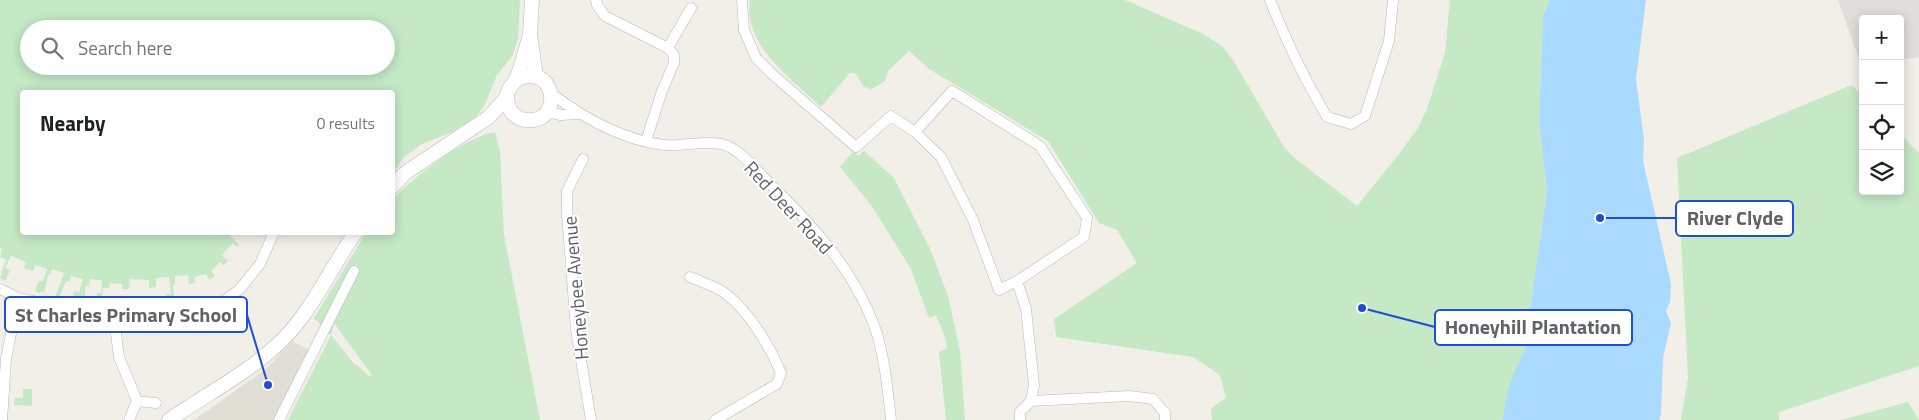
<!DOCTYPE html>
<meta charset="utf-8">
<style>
:root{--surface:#fff;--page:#f6f6f6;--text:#202124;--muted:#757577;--line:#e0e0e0}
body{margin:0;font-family:"Titillium Web",sans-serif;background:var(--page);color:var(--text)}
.controls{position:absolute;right:15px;top:15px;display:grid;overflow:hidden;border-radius:5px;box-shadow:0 2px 12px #0003}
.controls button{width:45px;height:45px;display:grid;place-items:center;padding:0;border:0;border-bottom:1px solid var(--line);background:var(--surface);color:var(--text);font:25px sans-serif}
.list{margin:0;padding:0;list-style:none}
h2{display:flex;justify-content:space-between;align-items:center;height:65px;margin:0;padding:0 20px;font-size:21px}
h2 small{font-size:16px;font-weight:400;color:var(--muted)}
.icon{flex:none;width:28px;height:28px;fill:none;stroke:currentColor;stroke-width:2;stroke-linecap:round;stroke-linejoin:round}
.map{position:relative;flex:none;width:1919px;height:420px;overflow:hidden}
.search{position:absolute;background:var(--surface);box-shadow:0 2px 12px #0003;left:20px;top:20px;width:375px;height:55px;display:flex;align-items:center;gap:12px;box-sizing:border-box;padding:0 18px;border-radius:28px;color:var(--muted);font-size:19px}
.panel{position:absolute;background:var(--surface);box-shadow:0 2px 12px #0003;left:20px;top:90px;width:375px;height:145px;border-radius:5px}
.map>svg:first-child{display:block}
</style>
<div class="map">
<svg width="1919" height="420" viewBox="0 0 1919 420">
<rect width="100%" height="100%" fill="#f1efe8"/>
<path fill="#e0deda" d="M 1838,0 L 1919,0 L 1919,57 L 1900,60 L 1900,19 L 1863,19 L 1862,68 Z"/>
<path fill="#e1ded6" d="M 292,341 L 309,350 L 274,420 L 194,420 L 266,369 Z"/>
<path fill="#c5e8c5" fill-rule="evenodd" d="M 0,0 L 520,0 L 518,39 L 513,55 L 497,75 L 485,104 L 479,113 L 473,119 L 452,132 L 422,144 L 404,157 L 393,173 L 392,92 L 22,92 L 22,232 L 209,233 L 205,242 L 210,233 L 228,233 L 239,245 L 237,247 L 233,243 L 222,255 L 228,261 L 224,265 L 220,262 L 211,271 L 215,276 L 209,280 L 206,274 L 194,277 L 195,283 L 189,284 L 188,275 L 175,276 L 175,285 L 173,285 L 175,305 L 167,306 L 166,294 L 171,294 L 169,277 L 156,278 L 156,287 L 149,288 L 149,280 L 130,279 L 129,289 L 122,289 L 122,284 L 110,283 L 109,288 L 103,288 L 101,304 L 96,305 L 97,293 L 101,293 L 102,280 L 90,279 L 89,286 L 86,286 L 84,303 L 72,301 L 74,291 L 79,292 L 83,279 L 71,276 L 69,282 L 66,281 L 59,298 L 55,298 L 64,273 L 52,269 L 50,275 L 48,275 L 44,292 L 41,291 L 40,293 L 35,291 L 39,281 L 43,281 L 47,269 L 35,265 L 33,271 L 24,268 L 26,262 L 11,256 L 5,268 L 10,270 L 5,281 L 0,278 L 6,260 L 1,257 L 0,258 L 2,249 L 0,248 ZM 29,29 L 386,29 L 386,66 L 29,66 Z
M 750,0 L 1125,0 L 1203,34 L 1222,46 L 1233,60 L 1284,147 L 1297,160 L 1357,206 L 1399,154 L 1418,128 L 1427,109 L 1445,53 L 1450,0 L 1550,0 L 1543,15 L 1539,122 L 1547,191 L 1528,323 L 1529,334 L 1504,411 L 1503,420 L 1212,420 L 1211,408 L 1226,398 L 1220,375 L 1193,357 L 1056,337 L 1054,319 L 1137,263 L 1117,230 L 1099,223 L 1048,141 L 929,69 L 909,51 L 888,71 L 885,81 L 872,89 L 864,87 L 855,73 L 850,73 L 821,107 C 792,79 743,46 750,0 Z
M 1852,85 L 1863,97 L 1863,191 L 1900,191 L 1900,134 L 1919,153 L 1919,366 L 1779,412 L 1779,420 L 1681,420 L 1688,378 L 1677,158 Z
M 495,132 L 500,152 L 504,235 L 540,420 L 288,420 L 331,335 L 314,318 L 366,233 L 392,232 L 393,199 C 415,176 463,138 495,132 ZM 334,323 L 372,375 L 369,376 L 357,365 L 355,365 L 331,335 Z
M 864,151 L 894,178 L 931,251 L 948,296 L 960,351 L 965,420 L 946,420 L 939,352 L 947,348 L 945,337 L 936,315 L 929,318 L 911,269 L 871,205 L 840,167 L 853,152 L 858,156 Z
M 23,389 L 32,389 L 32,406 L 14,405 L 15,398 L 23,398 Z
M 1908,402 L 1919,420 L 1841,420 Z"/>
<path fill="#aadaff" d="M 1550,0 L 1646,0 L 1636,79 L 1644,140 L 1643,161 L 1671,284 L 1670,302 L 1666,311 L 1671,323 L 1663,358 L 1661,414 L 1659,420 L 1503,420 C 1504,407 1507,393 1511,381 C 1518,362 1531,343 1528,323 L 1547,191 L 1539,122 L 1543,15 Z"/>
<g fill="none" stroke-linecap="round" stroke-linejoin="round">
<g stroke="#b5b8bc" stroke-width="11">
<path id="street" d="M 596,0 L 597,5 L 605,16 L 668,48 L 674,55 L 674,63 L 662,91 L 646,141
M 742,0 L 744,30 L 756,58 L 772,74 L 856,147 L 891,116 L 915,132 L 941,157 L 973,220 L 999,290 L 1017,281 L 1026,309 L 1034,385 L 1031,401 L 1020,412 L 1020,420
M 1270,0 C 1286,41 1305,80 1327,117 L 1351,124 L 1365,116 L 1389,41 L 1393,0
M 668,48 L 691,8
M 552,94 C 585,119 622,140 664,145 C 683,147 702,140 721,144 C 740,148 757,171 770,184 C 814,226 858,275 877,334 C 885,361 888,392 891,420
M 547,112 L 561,115 L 578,114
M 915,132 L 952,91 L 1040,146 L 1087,218 L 1084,237 L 1017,281
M 583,159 L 567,191 L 567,213 L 576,330 L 591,420
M 690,277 C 701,282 716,286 726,294 C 749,311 770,347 781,373 L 777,384 L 715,420
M 0,289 L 18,298 L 114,318 L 177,314 L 222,302 L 239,290 L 260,264 L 274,232
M 114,318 L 119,357 L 137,401
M 1031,401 L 1129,396 L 1153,399 L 1165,413 L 1165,420
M 2,420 L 6,359 L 18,298
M 129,420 L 137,401 L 156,403
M 279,420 L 354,271"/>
</g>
<g stroke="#b6babf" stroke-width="15">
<path id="secondary" d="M 532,0 L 530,34 L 536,77
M 516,80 C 554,60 565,120 530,120 C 522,121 515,117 510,110 C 508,106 507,100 507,95 C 508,88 513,85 516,79 C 522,65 526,49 530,34
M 392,187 L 405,173 L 489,117 L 507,97
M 169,420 C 215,388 268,364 302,317 C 322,290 336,260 356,232"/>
</g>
<use href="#street" stroke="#fff" stroke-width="10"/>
<use href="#secondary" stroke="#fff" stroke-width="14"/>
</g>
<g text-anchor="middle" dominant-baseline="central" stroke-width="4" stroke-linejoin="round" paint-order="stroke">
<g font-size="19" fill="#5f6368" stroke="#fff">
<text transform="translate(789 207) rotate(47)">Red Deer Road</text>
<text transform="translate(575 288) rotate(-95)">Honeybee Avenue</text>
</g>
</g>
<path fill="none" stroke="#1d4ed8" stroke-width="2" d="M1600 218L1676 218M268 385L247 315M1362 308L1435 327"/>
<g fill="#1d4ed8" stroke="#fff" stroke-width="2">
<circle cx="1600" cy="218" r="5"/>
<circle cx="268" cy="385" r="5"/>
<circle cx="1362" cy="308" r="5"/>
</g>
<g fill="#fff" stroke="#1d4ed8" stroke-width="2">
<rect x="1676" y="201" width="117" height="35" rx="5"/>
<rect x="5" y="297" width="242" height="35" rx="5"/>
<rect x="1435" y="310" width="197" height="35" rx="5"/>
</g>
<g font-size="20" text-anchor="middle" font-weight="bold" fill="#5f6368">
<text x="1735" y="225">River Clyde</text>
<text x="126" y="322">St Charles Primary School</text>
<text x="1533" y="334">Honeyhill Plantation</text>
</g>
</svg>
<div class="controls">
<button>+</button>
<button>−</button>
<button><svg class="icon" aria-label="locate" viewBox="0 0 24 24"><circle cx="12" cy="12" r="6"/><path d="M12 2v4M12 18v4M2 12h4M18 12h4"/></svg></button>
<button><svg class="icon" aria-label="layers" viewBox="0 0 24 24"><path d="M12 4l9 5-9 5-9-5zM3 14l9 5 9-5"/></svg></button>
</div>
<div class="search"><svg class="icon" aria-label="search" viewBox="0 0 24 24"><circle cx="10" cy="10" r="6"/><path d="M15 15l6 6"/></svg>Search here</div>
<section class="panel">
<h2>Nearby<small>0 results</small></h2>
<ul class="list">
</ul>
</section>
</div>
